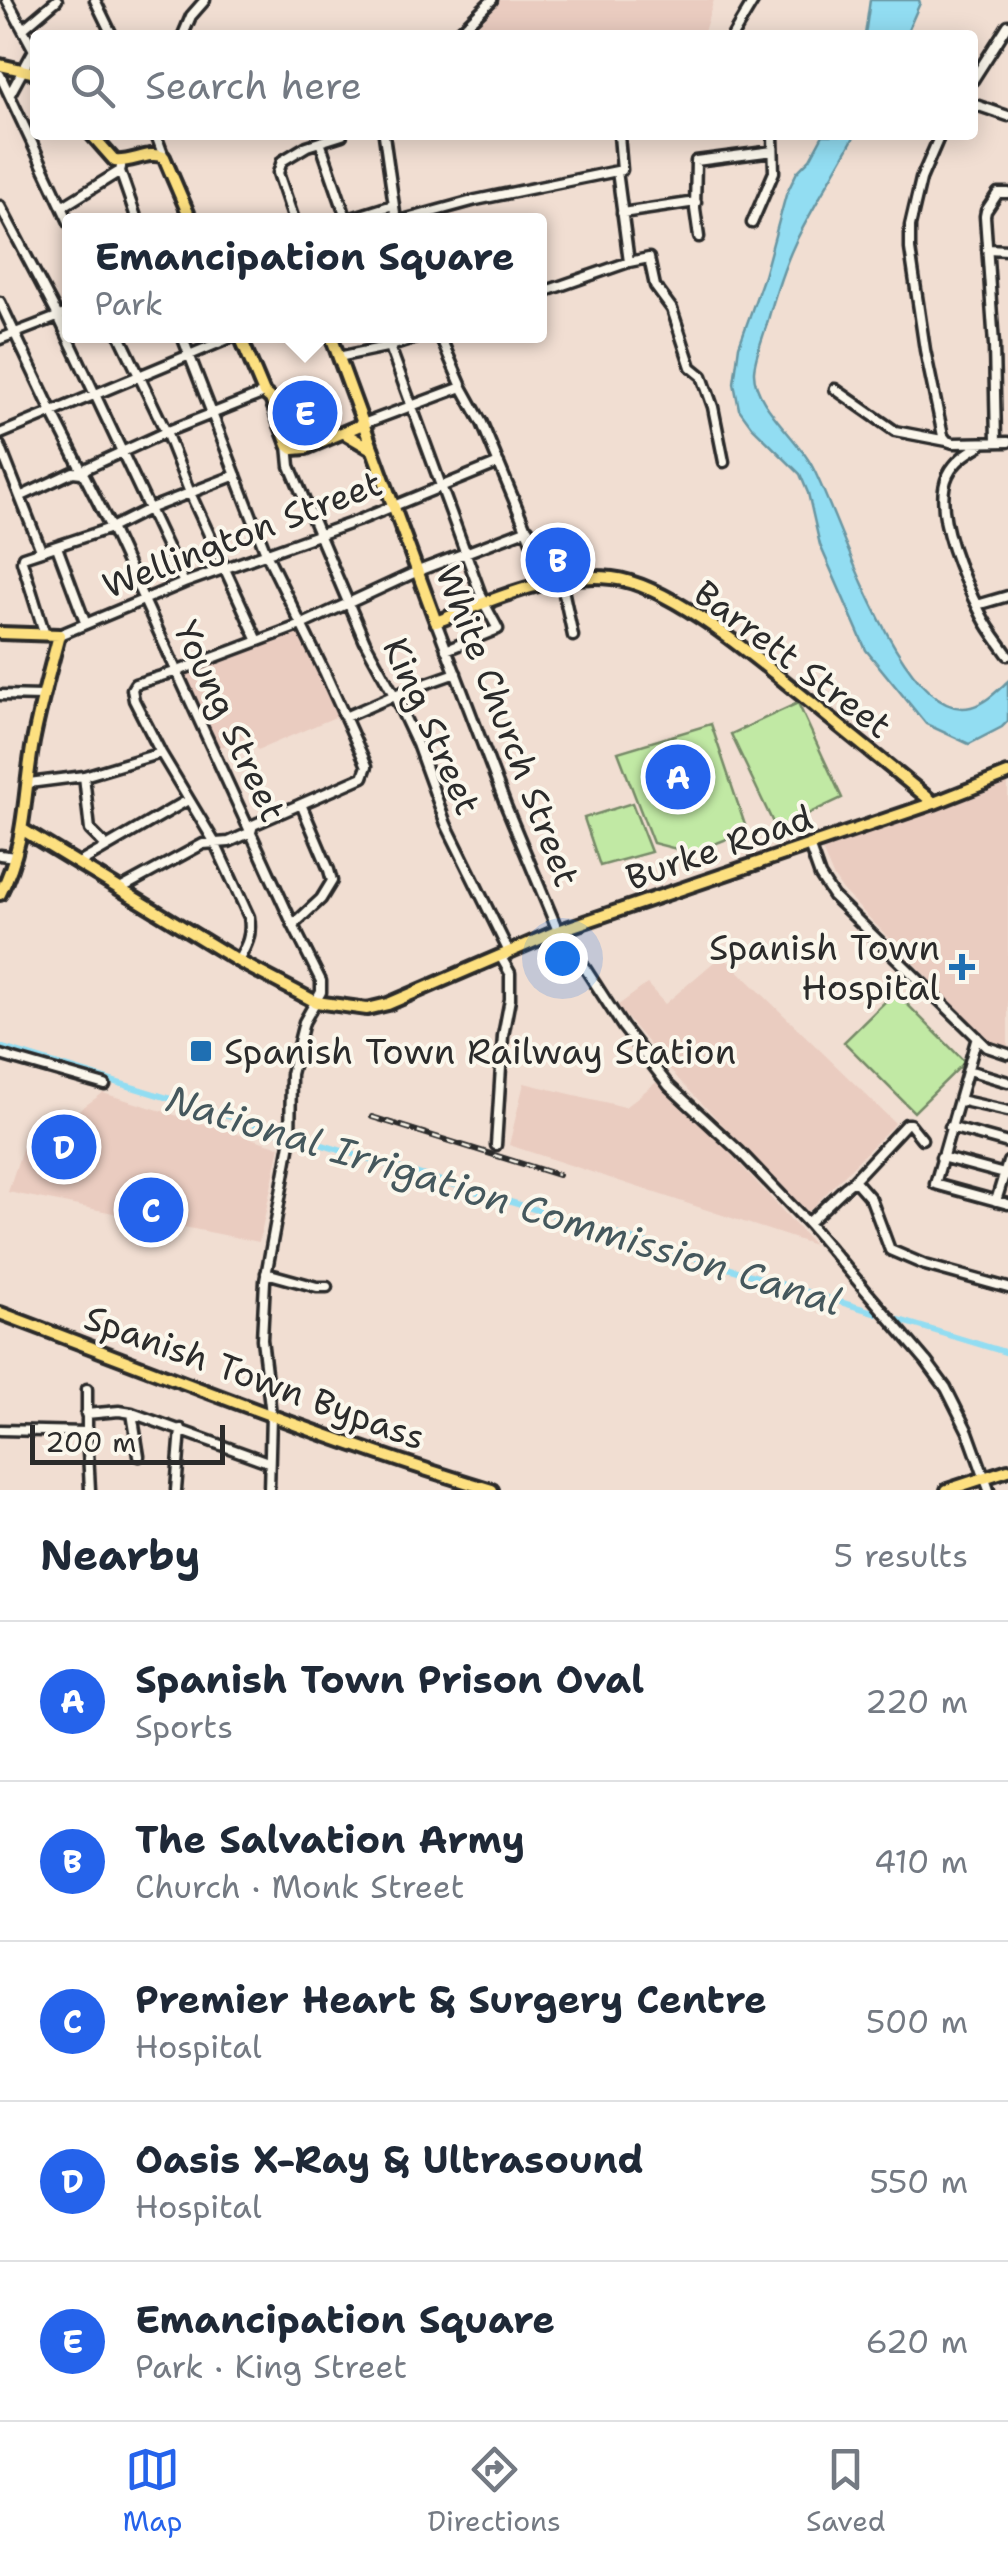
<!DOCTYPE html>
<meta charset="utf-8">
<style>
:root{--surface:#fff;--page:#f6f6f7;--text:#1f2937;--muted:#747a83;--line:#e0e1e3;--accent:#2563eb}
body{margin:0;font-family:"Shantell Sans",sans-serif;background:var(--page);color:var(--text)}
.scale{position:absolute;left:30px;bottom:25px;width:195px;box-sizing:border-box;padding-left:10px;border:5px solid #2b2b2b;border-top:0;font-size:28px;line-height:35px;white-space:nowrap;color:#2b2b2b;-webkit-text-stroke:8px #fbf7ec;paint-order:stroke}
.you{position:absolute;left:562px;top:958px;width:35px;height:35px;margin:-25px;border:8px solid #fff;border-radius:50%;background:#1a73e8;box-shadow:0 0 0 15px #1a73e833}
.badge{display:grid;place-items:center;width:65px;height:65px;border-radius:50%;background:var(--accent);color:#fff;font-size:32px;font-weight:700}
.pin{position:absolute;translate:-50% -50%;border:5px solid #fff;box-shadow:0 2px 10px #0006}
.popup{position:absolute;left:62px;top:213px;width:485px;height:130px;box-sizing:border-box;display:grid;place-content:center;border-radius:10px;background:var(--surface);filter:drop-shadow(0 2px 8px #0005);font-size:32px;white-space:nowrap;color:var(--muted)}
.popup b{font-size:38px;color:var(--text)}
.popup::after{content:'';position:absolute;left:50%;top:100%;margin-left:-20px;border:20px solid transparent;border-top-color:var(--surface)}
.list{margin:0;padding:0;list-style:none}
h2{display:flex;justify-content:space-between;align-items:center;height:130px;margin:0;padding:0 40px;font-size:42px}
h2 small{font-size:32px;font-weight:400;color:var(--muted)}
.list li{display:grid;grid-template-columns:65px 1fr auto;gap:30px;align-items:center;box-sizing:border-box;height:160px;padding:0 40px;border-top:2px solid var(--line)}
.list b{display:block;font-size:38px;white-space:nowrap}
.list p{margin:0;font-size:32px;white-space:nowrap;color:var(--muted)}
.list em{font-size:32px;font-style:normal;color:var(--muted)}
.icon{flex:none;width:55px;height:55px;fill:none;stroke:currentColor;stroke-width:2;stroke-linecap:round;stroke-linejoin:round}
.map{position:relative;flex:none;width:1008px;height:1490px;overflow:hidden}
.search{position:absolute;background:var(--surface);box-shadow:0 5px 25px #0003;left:30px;right:30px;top:30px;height:110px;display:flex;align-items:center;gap:25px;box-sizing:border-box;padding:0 35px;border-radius:10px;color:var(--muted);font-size:38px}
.sheet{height:930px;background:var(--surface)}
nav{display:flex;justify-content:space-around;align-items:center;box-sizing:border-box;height:140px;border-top:2px solid var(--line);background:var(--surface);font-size:28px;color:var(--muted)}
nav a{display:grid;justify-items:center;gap:5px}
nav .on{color:var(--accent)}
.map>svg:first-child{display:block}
</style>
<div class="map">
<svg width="1008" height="1490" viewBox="0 0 1008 1490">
<rect width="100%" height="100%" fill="#f1ded2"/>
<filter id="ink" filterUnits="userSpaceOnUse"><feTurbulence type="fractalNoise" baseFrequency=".01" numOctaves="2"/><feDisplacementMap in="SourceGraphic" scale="20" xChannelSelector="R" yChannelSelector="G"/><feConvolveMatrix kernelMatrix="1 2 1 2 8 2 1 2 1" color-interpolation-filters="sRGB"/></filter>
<g filter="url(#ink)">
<path fill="#eaccc0" d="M 498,0 L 714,0 L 703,35 L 461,35 Z
M 299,630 L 340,715 L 258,750 L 251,737 L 214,749 L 180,673 Z
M 1008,778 L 1008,1046 L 990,1042 L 843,891 L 833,876 L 821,848 Z
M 722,955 L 895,1123 L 808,1212 L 679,1080 L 617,1006 L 647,984 L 665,1004 Z
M 658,1081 L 726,1149 L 814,1245 L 509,1145 L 524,1083 L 625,1107 Z
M 103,1093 L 280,1147 L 259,1242 L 8,1192 L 30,1125 L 68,1118 Z"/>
<path fill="#c1e9a4" stroke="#768a68" stroke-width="2.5" d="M 315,383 L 333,429 L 296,443 L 278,397 Z
M 798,703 L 842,798 L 776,829 L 731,734 Z
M 711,724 L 747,831 L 692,853 L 653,843 L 618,752 Z
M 632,803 L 651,852 L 600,866 L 584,818 Z
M 895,992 L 965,1062 L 914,1112 L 844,1042 Z"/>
<path fill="#92ddf2" stroke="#6996a2" stroke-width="2.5" d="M 870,0 L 919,0 L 920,3 L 906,35 L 865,35 Z
M 823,135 L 855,135 C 836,171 814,205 796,241 C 783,268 774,298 766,327 C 762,340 755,357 754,371 C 753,404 797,437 812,466 C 838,513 902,725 971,707 C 986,703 997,691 1008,681 L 1008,721 L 1002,727 L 969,744 L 926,724 L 866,650 L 820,545 L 808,493 L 800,474 L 752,427 L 739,409 L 734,383 L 739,346 L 764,276 L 786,195 L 797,172 L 810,159 Z"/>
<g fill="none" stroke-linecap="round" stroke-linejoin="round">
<path stroke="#92ddf2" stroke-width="6" d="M 0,1047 L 1008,1353"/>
<g stroke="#2b2b2b" stroke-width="15">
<path id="minor" d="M 7,0 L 35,52
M 95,0 L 112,35
M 24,28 L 57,0
M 183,35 L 191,16 L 205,0
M 456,35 L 492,0
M 733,35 L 754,0
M 0,75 L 70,224
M 973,80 L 1008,25
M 10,94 L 34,50
M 973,104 L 1008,116
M 156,135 L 164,157
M 384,135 L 396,220
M 940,135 L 921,179 L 910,226 L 910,249 L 925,350 L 943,436 L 947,441 L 953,443 L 1008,442
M 320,142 L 347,220
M 121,167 L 120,171 L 137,220
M 617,171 L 629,262
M 0,206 L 58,316 L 184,583
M 62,207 L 120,171
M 622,213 L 696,202
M 294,220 L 278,173 L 282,161 L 307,146 L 342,135
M 345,220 L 393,205
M 403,220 L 476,200 L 622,170 L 619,135
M 752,223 L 774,172 L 773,135
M 699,237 L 695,209 L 696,161 L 773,151
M 987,249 L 1008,250
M 540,293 L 629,262 L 649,258 L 655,286 L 672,309 L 691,367 L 702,376 L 713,407 L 724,462
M 0,302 L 52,412 L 111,528 L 293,925 L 321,981 L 321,992 L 304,1022 L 291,1074 L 290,1143 L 265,1281 L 262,1339 L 271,1414 L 269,1490
M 120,336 L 166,432 L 190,493 L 258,641
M 386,336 L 484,603 L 498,629 L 446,650
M 440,336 L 462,387 L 482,423 L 548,582
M 0,339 L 70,312
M 338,357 L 391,346 L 422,336
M 835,389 L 895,431 L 947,441
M 363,424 L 462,387
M 0,434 L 235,336
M 996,442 L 994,345 L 985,216 L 986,211 L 998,193 L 1008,193
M 982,444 C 969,452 955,460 948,475 C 931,511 965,583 982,616 C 989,630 999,642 1008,655
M 288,445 L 290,466 L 365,642 L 394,695 L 417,744 L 446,824 L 509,952 L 502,959 L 510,973 L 510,999 L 503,1036 L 496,1145
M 0,446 L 41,550
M 22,496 L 73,472 L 82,473 L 87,468 L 166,432 L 264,393
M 57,547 L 85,622
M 561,580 L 573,636
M 977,605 L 1008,596
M 436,622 L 506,806 L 558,931 L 574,951 L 623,1027 L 669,1086 L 739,1151 L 808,1223 L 926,1361 L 946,1388 L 968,1432 L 989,1490
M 45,635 L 22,561 L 23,557 L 111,528 L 151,508 L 236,475
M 59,635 L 184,583 L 357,521 L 499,463
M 0,695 L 43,696
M 345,717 L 402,692 L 456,673
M 84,776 L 90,830 L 106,846
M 29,783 L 84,776 L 161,753
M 809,845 L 820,876 L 833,896 L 987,1047 L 1008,1054
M 0,855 L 15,857
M 79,863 L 188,800
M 120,889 L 203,844 L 229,842 L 251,832 L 253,825 L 363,777 L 367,766 L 325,673 L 266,553 L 182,336
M 293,925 L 321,899 L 332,881 L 329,870 L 301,804
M 238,961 C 247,945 252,935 249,917 L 215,843 L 161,753 L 134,700 L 132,689 L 135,684 L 178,671 L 301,625 L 418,571 L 528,529
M 977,1037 L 935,1184 L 1008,1204
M 0,1055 L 105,1085
M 968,1070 L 1008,1082
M 959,1100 L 1008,1111
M 950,1127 L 1008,1143
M 941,1157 L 1008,1175
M 851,1183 L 906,1124 L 910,1124 L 922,1139
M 996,1201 L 1008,1162
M 808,1223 L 846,1187 L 851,1183 L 857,1183 L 871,1199 L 890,1250 L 925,1265 L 1008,1288
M 266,1273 L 317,1287 L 327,1287
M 87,1389 L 87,1432 L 90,1490
M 132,1413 L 139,1456
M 86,1414 L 119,1411 L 132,1413 L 268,1462
M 0,1430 L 87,1432
M 176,1490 L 181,1429"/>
</g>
<g stroke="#2b2b2b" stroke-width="18">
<path id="major" d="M 0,65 L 35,73
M 92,135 L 115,161 C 132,163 149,150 164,157 L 191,220
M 240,336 L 264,393 L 271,399 L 288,445 L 293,449 L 306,448 L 363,424
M 331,336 L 436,622 C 488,601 555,571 612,578 C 673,585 761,663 810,702 C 851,736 893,769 934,803
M 344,433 L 373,450
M 0,633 L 59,635 C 50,670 40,706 33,742 C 23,798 27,841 0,894
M 23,830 L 238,961 L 316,1002 L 367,1009 L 388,1004 L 558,931 L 934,803 L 1008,774
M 0,1313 C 163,1374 325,1440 492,1490
M 947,1490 L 1008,1470"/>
</g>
<use href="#minor" stroke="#fbf7ec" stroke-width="8"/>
<use href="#major" stroke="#fde080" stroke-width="10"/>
<g stroke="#2b2b2b" stroke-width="6">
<path id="rail" d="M 372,1117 L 558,1175"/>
</g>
<use href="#rail" stroke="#fbf7ec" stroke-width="2.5" stroke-dasharray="8" stroke-linecap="butt"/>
</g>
</g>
<g fill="#1f6fb2" stroke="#fbf7ec" stroke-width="4">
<path d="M957 952h10v10h10v10h-10v10h-10v-10h-10v-10h10z"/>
<rect x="189" y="1039" width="24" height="24" rx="5"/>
</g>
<g text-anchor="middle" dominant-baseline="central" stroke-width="8" stroke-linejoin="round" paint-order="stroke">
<g font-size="35" fill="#2b2b2b" stroke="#fbf7ec">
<text transform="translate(242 534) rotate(-21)">Wellington Street</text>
<text transform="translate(793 659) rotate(37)">Barrett Street</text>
<text transform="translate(230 721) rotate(65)">Young Street</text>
<text transform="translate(432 726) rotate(66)">King Street</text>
<text transform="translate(508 726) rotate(69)">White Church Street</text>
<text transform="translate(719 847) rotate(-19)">Burke Road</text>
<text transform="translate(255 1377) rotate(20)">Spanish Town Bypass</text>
</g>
<g font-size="35" fill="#2b2b2b" stroke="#fbf7ec" text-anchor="end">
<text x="940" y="947">Spanish Town<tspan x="940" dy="40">Hospital</tspan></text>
<text x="224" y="1051" text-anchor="start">Spanish Town Railway Station</text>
</g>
<g font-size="38" font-style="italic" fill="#45585d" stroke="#fbf7ec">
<text transform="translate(504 1200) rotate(17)">National Irrigation Commission Canal</text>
</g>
</g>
</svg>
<div class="scale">200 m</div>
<div class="you"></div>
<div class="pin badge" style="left:678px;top:777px">A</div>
<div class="pin badge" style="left:558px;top:560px">B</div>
<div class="pin badge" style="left:151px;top:1210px">C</div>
<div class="pin badge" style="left:64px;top:1147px">D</div>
<div class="pin badge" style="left:305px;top:413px">E</div>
<div class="popup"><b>Emancipation Square</b>Park</div>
<div class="search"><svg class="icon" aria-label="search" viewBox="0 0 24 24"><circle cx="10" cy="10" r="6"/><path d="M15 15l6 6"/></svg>Search here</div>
</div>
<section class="sheet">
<h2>Nearby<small>5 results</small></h2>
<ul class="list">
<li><span class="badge">A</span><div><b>Spanish Town Prison Oval</b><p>Sports</p></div><em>220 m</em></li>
<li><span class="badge">B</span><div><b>The Salvation Army</b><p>Church · Monk Street</p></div><em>410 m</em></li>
<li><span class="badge">C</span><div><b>Premier Heart &amp; Surgery Centre</b><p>Hospital</p></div><em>500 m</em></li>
<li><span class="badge">D</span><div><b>Oasis X-Ray &amp; Ultrasound</b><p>Hospital</p></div><em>550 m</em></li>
<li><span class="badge">E</span><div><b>Emancipation Square</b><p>Park · King Street</p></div><em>620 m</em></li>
</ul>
</section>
<nav>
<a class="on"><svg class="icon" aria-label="map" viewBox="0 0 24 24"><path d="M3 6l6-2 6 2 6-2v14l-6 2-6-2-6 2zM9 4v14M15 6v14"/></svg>Map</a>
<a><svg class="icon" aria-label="directions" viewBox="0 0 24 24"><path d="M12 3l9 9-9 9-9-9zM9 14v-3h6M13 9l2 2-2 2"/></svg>Directions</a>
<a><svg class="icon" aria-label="saved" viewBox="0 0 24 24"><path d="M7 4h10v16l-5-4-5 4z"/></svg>Saved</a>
</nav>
